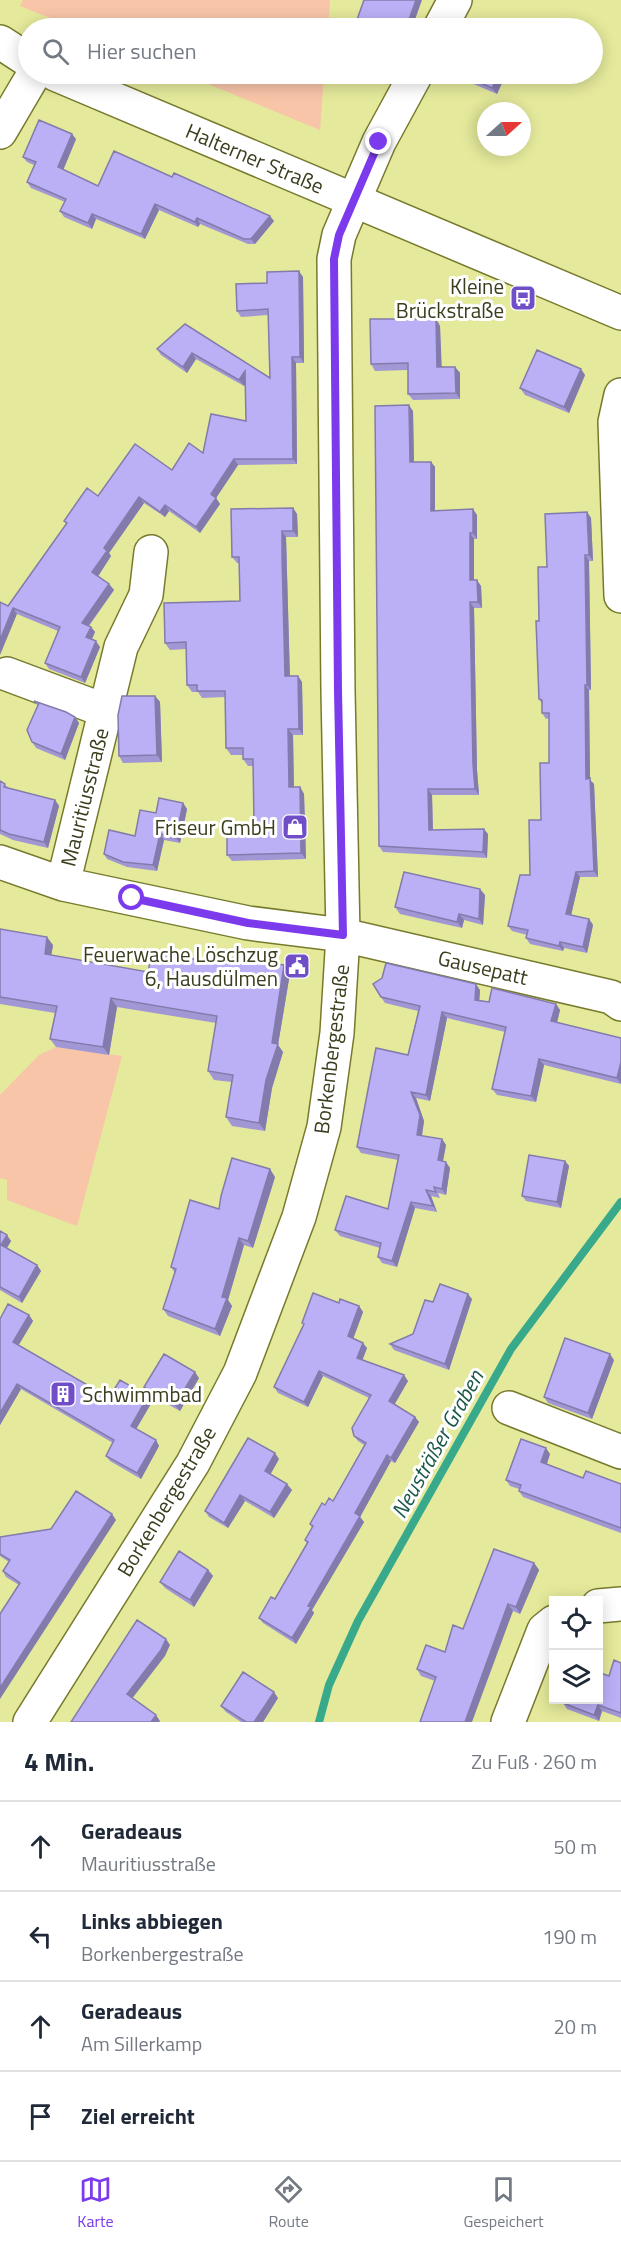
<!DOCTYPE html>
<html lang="de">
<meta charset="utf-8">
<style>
:root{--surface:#fff;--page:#f2f2f3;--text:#1f2937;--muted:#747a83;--line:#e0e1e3;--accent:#7c3aed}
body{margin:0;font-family:"Titillium Web",sans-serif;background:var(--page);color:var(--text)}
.controls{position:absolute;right:18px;bottom:18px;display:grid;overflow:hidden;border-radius:0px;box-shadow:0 3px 15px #0003}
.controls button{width:54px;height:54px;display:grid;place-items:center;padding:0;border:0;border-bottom:2px solid var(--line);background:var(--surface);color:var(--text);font:30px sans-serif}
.compass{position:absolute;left:477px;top:102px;width:54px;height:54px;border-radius:50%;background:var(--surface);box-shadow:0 3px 15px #0003;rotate:69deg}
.stop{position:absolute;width:18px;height:18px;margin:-14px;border:4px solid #7c3aed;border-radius:50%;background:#fff}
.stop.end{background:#7c3aed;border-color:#fff;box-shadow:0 2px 6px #0008}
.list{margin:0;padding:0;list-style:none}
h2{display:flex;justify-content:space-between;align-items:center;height:78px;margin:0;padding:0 24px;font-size:26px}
h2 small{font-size:20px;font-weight:400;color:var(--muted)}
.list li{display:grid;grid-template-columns:39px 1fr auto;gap:18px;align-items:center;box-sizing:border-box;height:90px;padding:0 24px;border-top:2px solid var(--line)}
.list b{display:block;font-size:22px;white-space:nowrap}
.list p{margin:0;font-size:20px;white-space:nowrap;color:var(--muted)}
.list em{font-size:20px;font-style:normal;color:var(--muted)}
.icon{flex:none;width:33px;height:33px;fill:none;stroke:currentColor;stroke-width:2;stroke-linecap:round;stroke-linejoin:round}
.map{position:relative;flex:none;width:621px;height:1722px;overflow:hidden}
.search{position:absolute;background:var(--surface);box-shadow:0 3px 15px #0003;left:18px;right:18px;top:18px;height:66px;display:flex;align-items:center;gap:15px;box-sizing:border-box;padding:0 21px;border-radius:33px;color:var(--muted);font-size:22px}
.sheet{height:438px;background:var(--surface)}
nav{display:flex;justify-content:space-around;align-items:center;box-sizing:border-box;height:84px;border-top:2px solid var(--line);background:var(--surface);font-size:16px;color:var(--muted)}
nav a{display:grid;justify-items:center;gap:3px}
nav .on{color:var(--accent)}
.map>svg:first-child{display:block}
</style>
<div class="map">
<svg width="621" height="1722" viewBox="0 0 621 1722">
<rect width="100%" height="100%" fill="#e4e99b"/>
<path fill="#f8c5a8" d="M 23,0 L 330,0 L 328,28 L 75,28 L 20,6 Z
M 184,74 L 324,74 L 320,130 Z
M 56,1047 L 122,1056 L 77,1226 L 7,1200 L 7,1180 L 0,1178 L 0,1095 L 39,1055 Z"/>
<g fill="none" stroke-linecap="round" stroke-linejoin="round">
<path stroke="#38aa8b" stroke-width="8" d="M 319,1722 L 329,1685 L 358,1621 L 511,1349 L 621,1202"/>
<g stroke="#777a2c" stroke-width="36">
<path id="minor" d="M 440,28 L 455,0
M 0,132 L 34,74
M 621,395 L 615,422 L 621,596
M 7,674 L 106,711
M 0,862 L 63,884 L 248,923 L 343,935 L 611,997 L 621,1004
M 63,884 L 121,647 L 146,595 L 151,552
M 509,1408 L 621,1452
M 598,1606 L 621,1604
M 30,1722 L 193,1463 L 240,1373 L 299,1217 L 324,1127 L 337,1033 L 343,935 L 338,691 L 334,259 L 339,235 L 379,142 L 416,74
M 508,1722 L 544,1630 L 554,1622"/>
</g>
<g stroke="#777a2c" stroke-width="36">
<path id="major" d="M 0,42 L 28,60
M 55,74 L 621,313"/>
</g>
<use href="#minor" stroke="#fff" stroke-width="33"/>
<use href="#major" stroke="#fff" stroke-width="33"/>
</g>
<path fill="#a197d4" d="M 458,74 L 506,74 L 497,94 L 462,79 Z
M 76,139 L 63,170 L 98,186 L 274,221 L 255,244 L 248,244 L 200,224 L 198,227 L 159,210 L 145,239 L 96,219 L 92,229 L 64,217 L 60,211 L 65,202 L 31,188 L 27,182 L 34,165 L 27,162 L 23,157 Z
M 303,277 L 304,363 L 296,363 L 297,464 L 238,465 L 216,498 L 220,504 L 200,533 L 169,511 L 165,517 L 144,503 L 109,553 L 111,556 L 98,576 L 109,584 L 114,590 L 89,626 L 91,627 L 95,632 L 92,639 L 100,647 L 85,683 L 49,669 L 45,663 L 58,631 L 17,614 L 8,606 L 66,524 L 64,521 L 98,496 L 172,470 L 203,453 L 246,421 L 245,383 L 244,386 L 196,359 L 187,373 L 161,355 L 157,349 L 185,324 L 270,378 L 268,315 L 241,317 L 237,311 L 267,283 Z
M 436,319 L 440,326 L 441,367 L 455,367 L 460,373 L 460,399 L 413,400 L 408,394 L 408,370 L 375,371 L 371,364 Z
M 585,375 L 569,413 L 525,395 L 520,388 Z
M 413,411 L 414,462 L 431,462 L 435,467 L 435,511 L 477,515 L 477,539 L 474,539 L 474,580 L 481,586 L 482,608 L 474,608 L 477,770 L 479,795 L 432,795 L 433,830 L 488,834 L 487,858 L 383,852 L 379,846 Z
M 293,508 L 297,514 L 298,537 L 286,537 L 290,676 L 298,676 L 302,682 L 303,735 L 293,735 L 294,787 L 300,787 L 304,794 L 306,859 L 232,861 L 227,855 L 254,825 L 253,766 L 248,766 L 243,759 L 243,755 L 231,755 L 226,748 L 225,697 L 202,698 L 198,692 L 192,692 L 187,685 L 186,649 L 170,650 L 165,643 L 240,601 L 239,563 L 237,563 L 232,557 Z
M 587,512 L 591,518 L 593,561 L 589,561 L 591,690 L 589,690 L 590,780 L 594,784 L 598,877 L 580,877 L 571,915 L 589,919 L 593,925 L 587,953 L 564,948 L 563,951 L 530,944 L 526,938 L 527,935 L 512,931 L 508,926 L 530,875 L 541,820 L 549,763 L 549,718 L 546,719 L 542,713 L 542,704 L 539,699 L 539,621 L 547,567 Z
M 155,696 L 160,702 L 162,762 L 123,763 L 119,756 Z
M 34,701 L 75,717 L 79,723 L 65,760 L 36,748 L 32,742 L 38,706 Z
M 0,781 L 9,788 L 55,800 L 59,806 L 48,848 L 13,840 L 0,834 Z
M 183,803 L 187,809 L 180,843 L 164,840 L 157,871 L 127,867 L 107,859 L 104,854 L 135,836 L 156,813 Z
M 485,895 L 483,925 L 464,920 L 462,928 L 400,914 L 395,907 Z
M 0,929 L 53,945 L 51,956 L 148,972 L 212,962 L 284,965 L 290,973 L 278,1045 L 283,1052 L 272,1088 L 265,1131 L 232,1126 L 226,1117 L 232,1082 L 214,1080 L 208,1071 L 216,1023 L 117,1007 L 109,1055 L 56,1047 L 50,1039 L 55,1013 L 0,1004 Z
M 480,990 L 479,1000 L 489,1002 L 556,1004 L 560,1010 L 557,1022 L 621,1038 L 621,1084 L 544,1065 L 536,1102 L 497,1095 L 492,1089 L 505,1032 L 447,1018 L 430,1101 L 416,1098 L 424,1121 L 422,1136 L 442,1139 L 446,1145 L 443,1161 L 450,1168 L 446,1195 L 438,1193 L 440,1198 L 431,1196 L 437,1212 L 415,1208 L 397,1267 L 382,1263 L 378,1257 L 380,1248 L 340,1236 L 335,1230 L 388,1209 L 398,1160 L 361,1153 L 357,1147 L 408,1055 L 418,1011 L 385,1003 L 381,997 Z
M 565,1161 L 569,1166 L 561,1208 L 526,1201 L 522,1196 Z
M 275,1177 L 253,1248 L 244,1245 L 228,1300 L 232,1306 L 220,1336 L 168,1316 L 163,1309 L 175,1273 L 171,1267 L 219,1209 Z
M 0,1231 L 11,1241 L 7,1248 L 37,1265 L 41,1271 L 22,1303 L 0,1290 Z
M 472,1299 L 449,1370 L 394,1350 L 390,1344 L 413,1334 Z
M 339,1303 L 359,1306 L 363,1312 L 353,1339 L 367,1348 L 362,1360 L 408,1381 L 394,1405 L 415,1417 L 419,1422 L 395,1463 L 391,1461 L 360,1517 L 364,1522 L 312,1610 L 314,1613 L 296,1644 L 263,1623 L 259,1618 L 275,1599 L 307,1544 L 305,1540 L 312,1528 L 310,1524 L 325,1505 L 333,1501 L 364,1445 L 358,1441 L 354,1436 L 369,1398 L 323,1376 L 308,1407 L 278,1393 L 274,1387 L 304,1325 L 302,1323 Z
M 29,1315 L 33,1321 L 18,1345 L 101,1393 L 112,1393 L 152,1402 L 136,1429 L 156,1440 L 159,1446 L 141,1479 L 110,1461 L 106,1456 L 113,1443 L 21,1389 L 0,1425 L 0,1319 Z
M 614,1360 L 592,1419 L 548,1403 L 544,1397 Z
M 199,1378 L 180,1411 L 149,1394 L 144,1387 Z
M 550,1454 L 547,1464 L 583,1478 L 621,1484 L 621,1533 L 523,1497 L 519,1491 L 519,1489 L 510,1486 L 506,1480 Z
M 279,1459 L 270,1474 L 292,1490 L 274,1518 L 245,1501 L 228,1528 L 209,1517 L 205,1511 Z
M 116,1520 L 19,1585 L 6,1577 L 3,1571 L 9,1562 L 0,1556 L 0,1537 Z
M 534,1563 L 539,1570 L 520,1614 L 513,1611 L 435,1681 L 421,1676 L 417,1669 L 445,1652 L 463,1629 Z
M 208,1570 L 213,1576 L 194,1607 L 165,1588 L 160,1582 Z
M 621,1663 L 621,1718 L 602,1711 L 599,1721 L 567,1709 L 563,1703 L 609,1676 Z
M 278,1698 L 263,1722 L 241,1722 L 226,1712 L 221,1706 Z"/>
<path fill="#837bac" d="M 416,0 L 422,0 L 412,28 L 406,28 Z
M 499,74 L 506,74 L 497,94 L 492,88 Z
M 72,134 L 76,139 L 62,173 L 58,167 Z
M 155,204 L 159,210 L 145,239 L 141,234 Z
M 92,214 L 96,219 L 92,229 L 88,223 Z
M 270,216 L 274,221 L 255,244 L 251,239 Z
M 197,218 L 200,224 L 198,227 L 195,222 Z
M 299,271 L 303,277 L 304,363 L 300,357 Z
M 436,319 L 440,326 L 442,373 L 437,367 Z
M 192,353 L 196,359 L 187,373 L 183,367 Z
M 292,357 L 296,363 L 297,464 L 293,459 Z
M 455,367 L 460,373 L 460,399 L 456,393 Z
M 581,369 L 585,375 L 569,413 L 564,407 Z
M 245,371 L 249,377 L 244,386 L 239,380 Z
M 409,405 L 413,411 L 414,467 L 410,462 Z
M 234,459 L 238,465 L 216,498 L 220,504 L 200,533 L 196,527 L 211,494 Z
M 431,462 L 435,467 L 435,516 L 431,511 Z
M 139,497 L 144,503 L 109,553 L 111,556 L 97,578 L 92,572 L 104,548 Z
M 165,505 L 169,511 L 165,517 L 160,512 Z
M 293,508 L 297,514 L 298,537 L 293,531 Z
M 473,509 L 477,515 L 477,539 L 473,533 Z
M 587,512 L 591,518 L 593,561 L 589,555 Z
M 282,531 L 286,537 L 290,683 L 285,676 Z
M 470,533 L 474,539 L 474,586 L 470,580 Z
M 585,555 L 589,561 L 591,690 L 587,685 Z
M 477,580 L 481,586 L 482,608 L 478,602 Z
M 109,584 L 114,590 L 86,629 L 82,623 Z
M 470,602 L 474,608 L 477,770 L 479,795 L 475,789 L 473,764 Z
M 13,608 L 17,614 L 0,655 L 0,640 Z
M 91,627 L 95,632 L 90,643 L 86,637 Z
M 96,641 L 100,647 L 85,683 L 81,677 Z
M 298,676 L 302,682 L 303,735 L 299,729 Z
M 585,685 L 589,690 L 590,780 L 594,784 L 598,877 L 594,871 L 586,779 Z
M 155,696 L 160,702 L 162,762 L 157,755 Z
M 75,717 L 79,723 L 65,760 L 61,754 Z
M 288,729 L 293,735 L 294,794 L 289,787 Z
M 300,787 L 304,794 L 306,859 L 301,853 Z
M 428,789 L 432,795 L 433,835 L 429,830 Z
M 55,800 L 59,806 L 48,848 L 44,842 Z
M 183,803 L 187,809 L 180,843 L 176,838 Z
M 484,829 L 488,834 L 487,858 L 483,852 Z
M 160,834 L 164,840 L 157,871 L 153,865 Z
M 576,872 L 580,877 L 570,920 L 566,914 Z
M 480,889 L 485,895 L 483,925 L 479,919 Z
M 459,914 L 464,920 L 462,928 L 457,922 Z
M 589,919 L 593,925 L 587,953 L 583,947 Z
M 47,937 L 53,945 L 50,963 L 45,954 Z
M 560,942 L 564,948 L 563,951 L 559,946 Z
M 284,965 L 290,973 L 278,1045 L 283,1052 L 272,1088 L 265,1131 L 259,1123 Z
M 476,984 L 480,990 L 479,1006 L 475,1000 Z
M 111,998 L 117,1007 L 109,1055 L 103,1047 Z
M 556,1004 L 560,1010 L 556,1027 L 551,1021 Z
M 442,1012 L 447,1018 L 430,1101 L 426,1095 Z
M 539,1059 L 544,1065 L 536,1102 L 531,1096 Z
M 621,1062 L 621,1084 L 617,1078 Z
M 411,1092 L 416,1098 L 424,1121 L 421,1141 L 417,1135 Z
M 442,1139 L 446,1145 L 442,1166 L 438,1160 Z
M 565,1161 L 569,1166 L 561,1208 L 557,1202 Z
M 446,1162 L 450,1168 L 446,1195 L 442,1189 Z
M 270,1169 L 275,1177 L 253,1248 L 248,1241 Z
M 426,1190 L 431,1196 L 437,1212 L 433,1206 Z
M 411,1202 L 415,1208 L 397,1267 L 392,1261 Z
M 7,1235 L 11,1241 L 5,1251 L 1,1245 Z
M 239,1238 L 244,1245 L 228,1300 L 232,1306 L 220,1336 L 215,1329 L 222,1297 Z
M 37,1265 L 41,1271 L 22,1303 L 19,1297 Z
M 468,1294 L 472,1299 L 449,1370 L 445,1364 Z
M 359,1306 L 363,1312 L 352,1342 L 348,1336 Z
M 29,1315 L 33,1321 L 17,1348 L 13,1342 Z
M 363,1343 L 367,1348 L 361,1364 L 357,1358 Z
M 610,1354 L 614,1360 L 592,1419 L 588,1413 Z
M 319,1371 L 323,1376 L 308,1407 L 304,1402 Z
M 195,1372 L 199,1378 L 180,1411 L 175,1405 Z
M 404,1375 L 408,1381 L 393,1407 L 389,1401 Z
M 17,1384 L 21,1389 L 0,1425 L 0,1413 Z
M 148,1396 L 152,1402 L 135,1431 L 131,1426 Z
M 415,1417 L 419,1422 L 395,1463 L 391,1458 Z
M 156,1440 L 159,1446 L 141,1479 L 137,1473 Z
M 546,1448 L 550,1454 L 545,1469 L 541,1462 Z
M 275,1453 L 279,1459 L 269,1477 L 265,1471 Z
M 387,1455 L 391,1461 L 360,1517 L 364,1522 L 312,1610 L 314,1613 L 296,1644 L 292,1638 L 308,1606 L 355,1513 Z
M 287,1484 L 292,1490 L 274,1518 L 270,1512 Z
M 240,1495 L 245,1501 L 228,1528 L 224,1523 Z
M 112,1514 L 116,1520 L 0,1699 L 0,1688 Z
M 534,1563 L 539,1570 L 520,1614 L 516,1607 Z
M 208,1570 L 213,1576 L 194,1607 L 190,1600 Z
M 508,1604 L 513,1611 L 472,1722 L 465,1722 Z
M 166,1639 L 170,1645 L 165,1656 L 131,1700 L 127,1694 Z
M 274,1692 L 278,1698 L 263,1722 L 254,1722 Z
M 598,1705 L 602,1711 L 599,1721 L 594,1715 Z
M 156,1715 L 160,1721 L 159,1722 L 151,1722 Z"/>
<path fill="#bbb0f6" stroke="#837bac" stroke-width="1.5" d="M 364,0 L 416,0 L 406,28 L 354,28 Z
M 460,74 L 499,74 L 492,88 Z
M 39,120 L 72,134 L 58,167 L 98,186 L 114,151 L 172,177 L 174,173 L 270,216 L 251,239 L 244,239 L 197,218 L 195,222 L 155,204 L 141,234 L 92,214 L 88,223 L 60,211 L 66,199 L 27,182 L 36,162 L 23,157 Z
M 299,271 L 300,357 L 292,357 L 293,459 L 234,459 L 211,494 L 216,498 L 196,527 L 165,505 L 160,512 L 139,497 L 104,548 L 107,551 L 92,572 L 109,584 L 82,623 L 91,627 L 86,637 L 96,641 L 81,677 L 45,663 L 60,627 L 13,608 L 0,640 L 0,602 L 8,606 L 67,523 L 64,521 L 87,488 L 98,496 L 135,444 L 172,470 L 189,443 L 203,453 L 211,414 L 246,421 L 245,371 L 239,380 L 192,353 L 183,367 L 157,349 L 185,324 L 270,378 L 268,309 L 237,311 L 236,284 L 267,283 L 267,272 Z
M 370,319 L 436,319 L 437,367 L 455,367 L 456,393 L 408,394 L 408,363 L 371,364 Z
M 537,350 L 581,369 L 564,407 L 520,388 Z
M 409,405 L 410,462 L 431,462 L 431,511 L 473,509 L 473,533 L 470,533 L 470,580 L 477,580 L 478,602 L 470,602 L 473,764 L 475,789 L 428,789 L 429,830 L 484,829 L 483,852 L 379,846 L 375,406 Z
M 293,508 L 293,531 L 282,531 L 282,556 L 285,676 L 298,676 L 299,729 L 288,729 L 289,787 L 300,787 L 301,853 L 227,855 L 227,826 L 254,825 L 253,759 L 243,759 L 243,748 L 226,748 L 225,691 L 197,691 L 197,685 L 187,685 L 186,642 L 165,643 L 164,603 L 240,601 L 239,557 L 232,557 L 231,509 Z
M 587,512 L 589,555 L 585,555 L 587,685 L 585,685 L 586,779 L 590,778 L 594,871 L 576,872 L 566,914 L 589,919 L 583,947 L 560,942 L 559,946 L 526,938 L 528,930 L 508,926 L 520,875 L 530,875 L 529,820 L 541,820 L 540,763 L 549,763 L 549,713 L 542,713 L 542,700 L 539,699 L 536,621 L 539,621 L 538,567 L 547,567 L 545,514 Z
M 122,696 L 155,696 L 157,755 L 119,756 L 118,715 Z
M 34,701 L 66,712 L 75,717 L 61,754 L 32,742 L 27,730 L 39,703 Z
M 0,781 L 5,784 L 4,787 L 55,800 L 44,842 L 9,834 L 0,830 Z
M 159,798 L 183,803 L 176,838 L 160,834 L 153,865 L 123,862 L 104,854 L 109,830 L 135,836 L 140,810 L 156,813 Z
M 404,872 L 480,889 L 479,919 L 459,914 L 457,922 L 395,907 Z
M 0,929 L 47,937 L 45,954 L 148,972 L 152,952 L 212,962 L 213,955 L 284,965 L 272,1043 L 278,1044 L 266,1080 L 259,1123 L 226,1117 L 233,1075 L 208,1071 L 217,1016 L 111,998 L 103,1047 L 50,1039 L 57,1006 L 0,997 Z
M 386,963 L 476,984 L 475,1000 L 489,1002 L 492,988 L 556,1004 L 551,1021 L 621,1038 L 621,1062 L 617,1078 L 539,1059 L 531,1096 L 492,1089 L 506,1027 L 442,1012 L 426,1095 L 411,1092 L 420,1115 L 417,1135 L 442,1139 L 438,1160 L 446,1162 L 442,1189 L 434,1187 L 436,1192 L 426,1190 L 433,1206 L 411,1202 L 392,1261 L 378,1257 L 381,1243 L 335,1230 L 346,1196 L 388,1209 L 399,1155 L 357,1147 L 376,1048 L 408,1055 L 420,1006 L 381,997 L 373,984 L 382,978 Z
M 529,1155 L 565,1161 L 557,1202 L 522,1196 Z
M 232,1158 L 270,1169 L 248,1241 L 239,1238 L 222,1297 L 227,1298 L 215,1329 L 163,1309 L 176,1269 L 171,1267 L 190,1200 L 219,1209 L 221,1196 Z
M 0,1231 L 7,1235 L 1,1245 L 37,1265 L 19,1297 L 0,1287 Z
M 440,1284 L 468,1294 L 445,1364 L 390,1344 L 413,1334 L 425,1300 L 433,1302 Z
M 313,1293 L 339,1303 L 340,1299 L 359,1306 L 348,1336 L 363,1343 L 357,1358 L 404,1375 L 389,1401 L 415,1417 L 391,1458 L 387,1455 L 355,1513 L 360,1516 L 308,1606 L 311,1607 L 292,1638 L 259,1618 L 271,1597 L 275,1599 L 308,1542 L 305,1540 L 313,1526 L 310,1524 L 322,1503 L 325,1505 L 329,1498 L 333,1501 L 366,1443 L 354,1436 L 352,1428 L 371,1395 L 319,1371 L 304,1402 L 274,1387 L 304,1324 L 302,1323 Z
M 8,1304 L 29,1315 L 13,1342 L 101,1393 L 104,1388 L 112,1393 L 120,1380 L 148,1396 L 131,1426 L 156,1440 L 137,1473 L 106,1456 L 114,1440 L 17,1384 L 0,1413 L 0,1319 Z
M 565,1338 L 610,1354 L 588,1413 L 544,1397 Z
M 164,1354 L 195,1372 L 175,1405 L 144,1387 Z
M 248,1438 L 275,1453 L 265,1471 L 287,1484 L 270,1512 L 240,1495 L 224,1523 L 205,1511 Z
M 521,1439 L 546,1448 L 541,1462 L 583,1478 L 586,1471 L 621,1484 L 621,1528 L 519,1491 L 521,1485 L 506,1480 Z
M 76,1491 L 112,1514 L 0,1688 L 0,1614 L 20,1583 L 3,1571 L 10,1560 L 0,1554 L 0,1537 L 51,1529 Z
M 494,1549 L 534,1563 L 516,1607 L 508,1604 L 465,1722 L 420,1722 L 436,1677 L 417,1669 L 426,1645 L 445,1652 L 453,1625 L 463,1629 Z
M 179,1551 L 208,1570 L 190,1600 L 160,1582 Z
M 137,1620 L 166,1639 L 161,1650 L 127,1694 L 156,1715 L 151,1722 L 71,1722 Z
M 614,1660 L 621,1663 L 621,1713 L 598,1705 L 594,1715 L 563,1703 L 564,1700 L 598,1700 L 598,1672 L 609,1676 Z
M 243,1672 L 274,1692 L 254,1722 L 246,1722 L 221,1706 Z"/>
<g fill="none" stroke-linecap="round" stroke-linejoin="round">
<path stroke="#7c3aed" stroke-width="8" d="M 132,898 L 248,923 L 343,935 L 338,691 L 334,259 L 339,235 L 379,142"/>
</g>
<defs>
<g id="bus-square" transform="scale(1.35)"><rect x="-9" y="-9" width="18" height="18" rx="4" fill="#6f4ec8" stroke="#fff"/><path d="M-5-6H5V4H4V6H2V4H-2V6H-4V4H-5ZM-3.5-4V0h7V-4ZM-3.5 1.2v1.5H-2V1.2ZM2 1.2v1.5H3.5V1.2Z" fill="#fff"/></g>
<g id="shop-square" transform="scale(1.35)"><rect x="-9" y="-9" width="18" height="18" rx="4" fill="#6f4ec8" stroke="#fff"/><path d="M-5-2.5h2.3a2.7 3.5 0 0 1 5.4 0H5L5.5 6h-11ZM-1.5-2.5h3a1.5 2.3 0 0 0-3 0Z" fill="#fff"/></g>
<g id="civic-square" transform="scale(1.35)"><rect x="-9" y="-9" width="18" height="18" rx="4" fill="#6f4ec8" stroke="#fff"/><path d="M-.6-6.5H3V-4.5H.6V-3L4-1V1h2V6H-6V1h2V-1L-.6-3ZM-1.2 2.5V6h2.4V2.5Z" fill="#fff"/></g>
<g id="building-square" transform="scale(1.35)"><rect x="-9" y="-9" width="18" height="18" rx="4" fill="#6f4ec8" stroke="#fff"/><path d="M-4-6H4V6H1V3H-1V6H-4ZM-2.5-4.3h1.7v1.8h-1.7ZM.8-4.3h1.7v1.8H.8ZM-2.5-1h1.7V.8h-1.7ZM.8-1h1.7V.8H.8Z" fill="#fff"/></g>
</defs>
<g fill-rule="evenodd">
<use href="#bus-square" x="523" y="298"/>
<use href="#shop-square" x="295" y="827"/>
<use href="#civic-square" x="297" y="966"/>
<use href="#building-square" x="63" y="1394"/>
</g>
<g text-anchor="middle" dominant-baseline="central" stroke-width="6" stroke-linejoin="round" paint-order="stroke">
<g font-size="21" fill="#3b3d1d" stroke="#fff">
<text transform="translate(255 158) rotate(23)">Halterner Straße</text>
<text transform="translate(84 797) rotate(-76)">Mauritiusstraße</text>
<text transform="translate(483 967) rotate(13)">Gausepatt</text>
<text transform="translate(331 1049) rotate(-83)">Borkenbergestraße</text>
<text transform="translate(166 1501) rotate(-59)">Borkenbergestraße</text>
</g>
<g font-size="21" fill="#3b3d1d" stroke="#fff" text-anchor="end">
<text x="504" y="286">Kleine<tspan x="504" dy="24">Brückstraße</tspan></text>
<text x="276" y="827">Friseur GmbH</text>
<text x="278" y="954">Feuerwache Löschzug<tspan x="278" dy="24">6, Hausdülmen</tspan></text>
<text x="82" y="1394" text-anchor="start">Schwimmbad</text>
</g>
<g font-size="22" font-style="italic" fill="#1b5847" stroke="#fff">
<text transform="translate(437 1444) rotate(-61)">Neusträßer Graben</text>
</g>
</g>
</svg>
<div class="controls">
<button><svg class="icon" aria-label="locate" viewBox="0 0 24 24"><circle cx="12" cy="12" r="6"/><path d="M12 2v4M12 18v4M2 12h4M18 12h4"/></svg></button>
<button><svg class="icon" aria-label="layers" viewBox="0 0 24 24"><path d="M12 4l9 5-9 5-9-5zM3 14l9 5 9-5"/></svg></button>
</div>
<svg class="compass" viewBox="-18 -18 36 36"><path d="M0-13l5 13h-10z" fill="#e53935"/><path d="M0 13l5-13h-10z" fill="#747a83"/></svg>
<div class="stop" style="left:132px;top:898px"></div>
<div class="stop end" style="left:379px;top:142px"></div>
<div class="search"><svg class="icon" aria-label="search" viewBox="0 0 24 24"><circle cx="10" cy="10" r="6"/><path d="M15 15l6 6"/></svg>Hier suchen</div>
</div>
<section class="sheet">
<h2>4 Min.<small>Zu Fuß · 260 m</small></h2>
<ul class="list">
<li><svg class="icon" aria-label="ahead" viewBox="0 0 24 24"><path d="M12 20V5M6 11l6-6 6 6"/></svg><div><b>Geradeaus</b><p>Mauritiusstraße</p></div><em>50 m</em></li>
<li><svg class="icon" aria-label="left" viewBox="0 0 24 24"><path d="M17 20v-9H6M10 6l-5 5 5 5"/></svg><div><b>Links abbiegen</b><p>Borkenbergestraße</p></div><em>190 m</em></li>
<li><svg class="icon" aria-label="ahead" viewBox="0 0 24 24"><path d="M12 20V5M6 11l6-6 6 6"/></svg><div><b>Geradeaus</b><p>Am Sillerkamp</p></div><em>20 m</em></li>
<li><svg class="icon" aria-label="arrive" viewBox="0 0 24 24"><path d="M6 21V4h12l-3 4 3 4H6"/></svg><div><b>Ziel erreicht</b></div></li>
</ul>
</section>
<nav>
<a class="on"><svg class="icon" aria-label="map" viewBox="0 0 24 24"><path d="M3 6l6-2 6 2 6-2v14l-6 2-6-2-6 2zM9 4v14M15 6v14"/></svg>Karte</a>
<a><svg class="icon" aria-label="directions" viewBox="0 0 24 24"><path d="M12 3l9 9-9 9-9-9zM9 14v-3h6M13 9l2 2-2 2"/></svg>Route</a>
<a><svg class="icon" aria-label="saved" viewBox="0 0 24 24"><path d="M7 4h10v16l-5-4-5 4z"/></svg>Gespeichert</a>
</nav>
